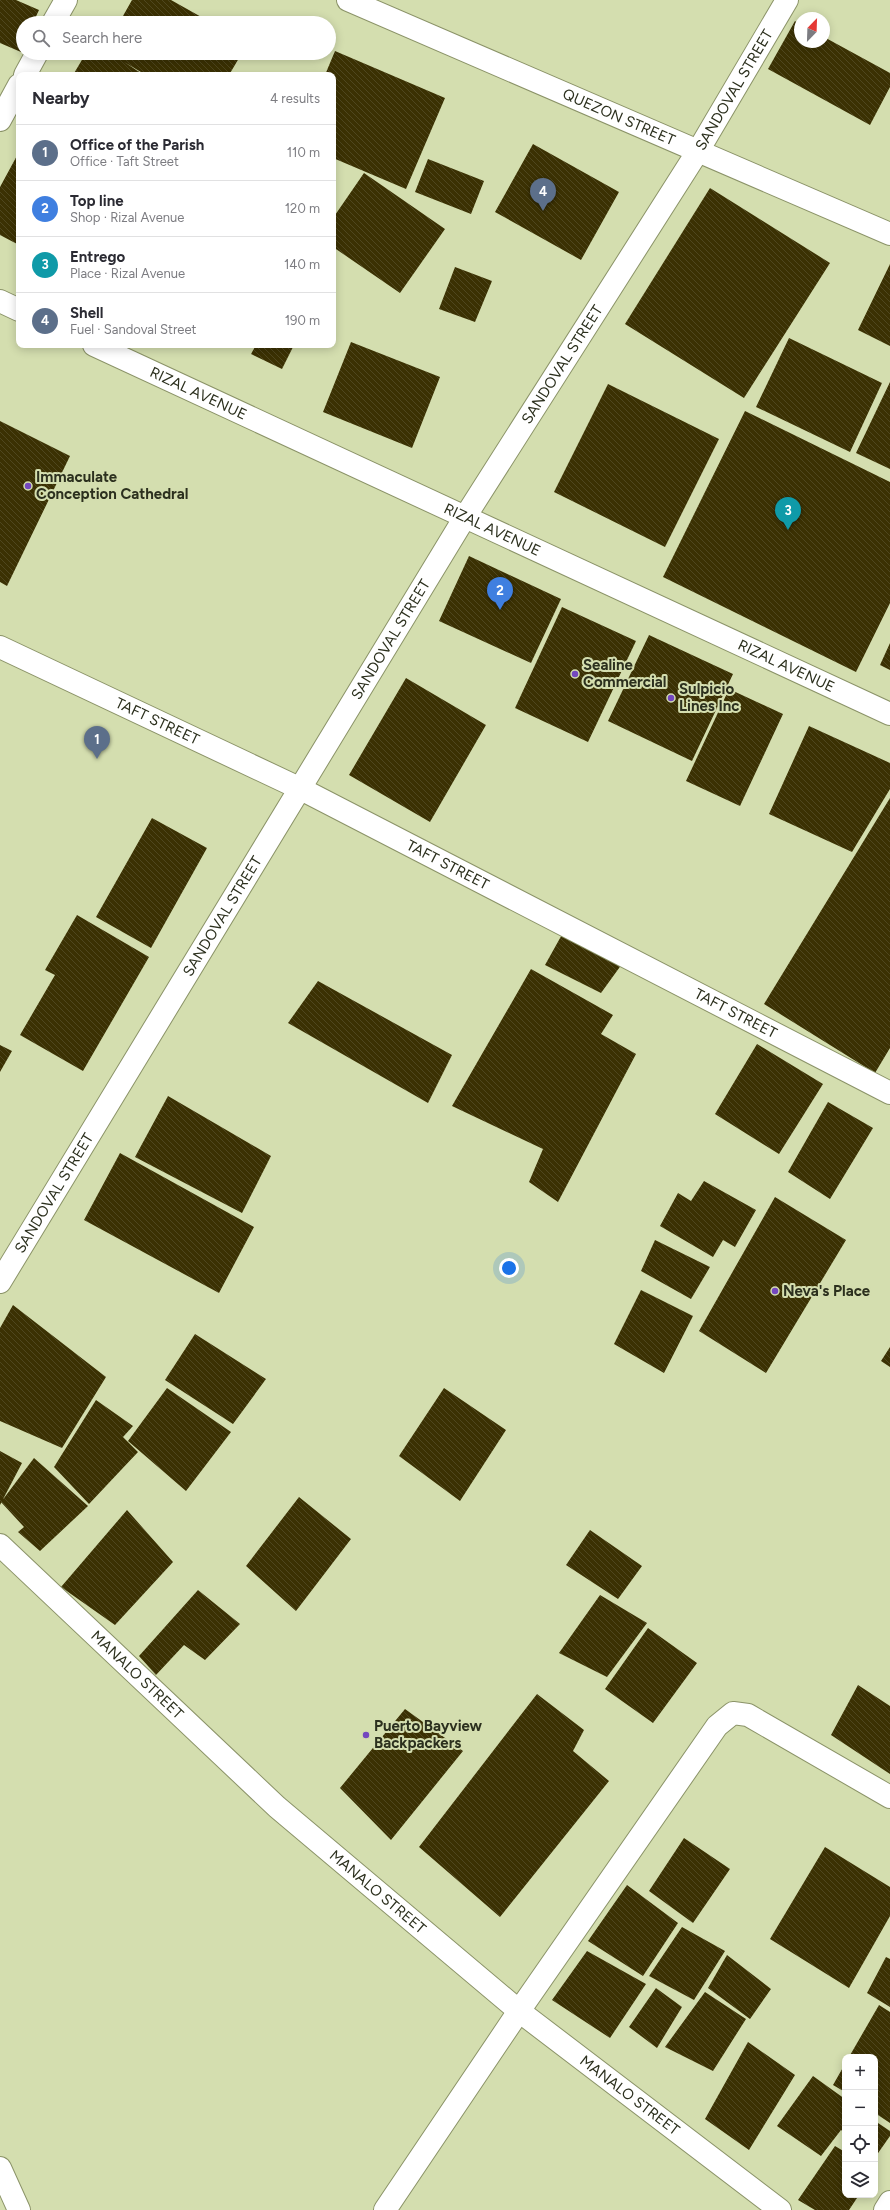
<!DOCTYPE html>
<meta charset="utf-8">
<style>
:root{--surface:#fff;--page:#f7f7f7;--text:#2b2b33;--muted:#7c7c81;--line:#e1e1e2;--accent:#1a73e8}
body{margin:0;font-family:Figtree,sans-serif;background:var(--page);color:var(--text)}
.controls{position:absolute;right:12px;bottom:12px;display:grid;overflow:hidden;border-radius:8px;box-shadow:0 2px 10px #0003}
.controls button{width:36px;height:36px;display:grid;place-items:center;padding:0;border:0;border-bottom:1px solid var(--line);background:var(--surface);color:var(--text);font:20px sans-serif}
.compass{position:absolute;left:794px;top:12px;width:36px;height:36px;border-radius:50%;background:var(--surface);box-shadow:0 2px 10px #0003;rotate:23deg}
.you{position:absolute;left:509px;top:1268px;width:14px;height:14px;margin:-10px;border:3px solid #fff;border-radius:50%;background:#1a73e8;box-shadow:0 0 0 6px #1a73e833}
.badge{display:grid;place-items:center;width:26px;height:26px;border-radius:50%;background:var(--accent);color:#fff;font-size:13px;font-weight:700}
.pin{position:absolute;translate:-50% -33px;filter:drop-shadow(0 1px 2px #0008)}
.pin::after{content:'';position:absolute;top:21px;width:14px;height:12px;background:inherit;clip-path:polygon(0 0,100% 0,50% 100%)}
.list{margin:0;padding:0;list-style:none}
h2{display:flex;justify-content:space-between;align-items:center;height:52px;margin:0;padding:0 16px;font-size:17px}
h2 small{font-size:13px;font-weight:400;color:var(--muted)}
.list li{display:grid;grid-template-columns:26px 1fr auto;gap:12px;align-items:center;box-sizing:border-box;height:56px;padding:0 16px;border-top:1px solid var(--line)}
.list b{display:block;font-size:15px;white-space:nowrap}
.list p{margin:0;font-size:13px;white-space:nowrap;color:var(--muted)}
.list em{font-size:13px;font-style:normal;color:var(--muted)}
.icon{flex:none;width:22px;height:22px;fill:none;stroke:currentColor;stroke-width:2;stroke-linecap:round;stroke-linejoin:round}
.map{position:relative;flex:none;width:890px;height:2210px;overflow:hidden}
.search{position:absolute;background:var(--surface);box-shadow:0 2px 10px #0003;left:16px;top:16px;width:320px;height:44px;display:flex;align-items:center;gap:10px;box-sizing:border-box;padding:0 14px;border-radius:22px;color:var(--muted);font-size:15px}
.panel{position:absolute;background:var(--surface);box-shadow:0 2px 10px #0003;left:16px;top:72px;width:320px;height:276px;border-radius:8px}
.map>svg:first-child{display:block}
</style>
<div class="map">
<svg width="890" height="2210" viewBox="0 0 890 2210">
<defs>
<pattern id="building-back-hatch" width="6" height="6" patternUnits="userSpaceOnUse"><rect width="6" height="6" fill="#3b3103"/><path d="M-1 5l2 2M0 0l6 6M5-1l2 2" fill="none" stroke="#4f471f"/></pattern>
</defs>
<rect width="100%" height="100%" fill="#d4deaf"/>
<path fill="url(#building-back-hatch)" d="M 0,0 L 16,0 L 39,10 L 33,23 L 23,23 L 23,47 L 21,52 L 0,43 Z
M 132,0 L 171,0 L 212,23 L 119,23 Z
M 795,21 L 800,24 L 800,42 L 824,42 L 824,37 L 890,73 L 890,87 L 870,125 L 768,69 Z
M 335,51 L 445,98 L 406,189 L 333,158 L 333,75 L 325,75 Z
M 86,53 L 242,53 L 229,75 L 146,75 L 124,62 L 144,75 L 73,75 Z
M 533,144 L 619,192 L 581,260 L 495,212 Z
M 19,152 L 19,245 L 0,235 L 0,187 Z
M 428,159 L 484,181 L 471,214 L 415,192 Z
M 364,173 L 445,229 L 400,293 L 333,247 L 333,218 Z
M 710,188 L 830,263 L 744,398 L 625,324 Z
M 890,264 L 890,346 L 858,330 Z
M 455,267 L 492,281 L 475,322 L 439,309 Z
M 789,338 L 882,383 L 850,452 L 756,407 Z
M 351,342 L 440,377 L 412,448 L 323,412 Z
M 256,345 L 294,345 L 282,369 L 251,354 Z
M 890,382 L 890,469 L 856,453 Z
M 608,384 L 719,439 L 665,547 L 554,492 Z
M 745,411 L 890,482 L 890,603 L 856,672 L 663,577 Z
M 0,421 L 70,456 L 7,586 L 0,582 Z
M 469,556 L 561,599 L 531,663 L 439,621 Z
M 562,607 L 636,641 L 588,742 L 515,708 Z
M 649,635 L 733,674 L 692,761 L 608,721 Z
M 890,643 L 890,670 L 880,665 Z
M 406,678 L 486,725 L 430,822 L 349,775 Z
M 729,689 L 783,714 L 740,806 L 686,781 Z
M 809,726 L 890,763 L 890,789 L 852,852 L 769,814 Z
M 890,798 L 890,1048 L 875,1073 L 764,1004 Z
M 152,818 L 207,848 L 151,948 L 96,917 Z
M 77,915 L 149,957 L 83,1071 L 20,1035 L 55,975 L 45,970 Z
M 564,931 L 622,964 L 601,993 L 545,965 Z
M 531,969 L 613,1015 L 601,1034 L 636,1054 L 558,1202 L 529,1182 L 543,1149 L 452,1106 Z
M 318,981 L 452,1055 L 428,1103 L 288,1023 Z
M 757,1044 L 823,1084 L 779,1154 L 715,1114 Z
M 0,1045 L 12,1051 L 0,1072 Z
M 168,1096 L 271,1156 L 242,1213 L 135,1157 Z
M 828,1102 L 873,1128 L 830,1199 L 788,1172 Z
M 120,1153 L 254,1227 L 219,1293 L 84,1220 Z
M 704,1181 L 756,1210 L 735,1247 L 723,1240 L 713,1257 L 660,1226 L 678,1193 L 691,1201 Z
M 775,1197 L 846,1240 L 766,1373 L 699,1331 Z
M 655,1240 L 710,1267 L 691,1299 L 641,1271 Z
M 641,1290 L 693,1316 L 664,1373 L 614,1344 Z
M 13,1305 L 106,1377 L 62,1448 L 0,1421 L 0,1328 Z
M 195,1334 L 266,1379 L 233,1424 L 165,1380 Z
M 890,1347 L 890,1367 L 881,1361 Z
M 167,1388 L 231,1432 L 186,1491 L 128,1441 Z
M 444,1388 L 506,1430 L 460,1501 L 399,1456 Z
M 96,1400 L 133,1426 L 123,1437 L 138,1452 L 89,1504 L 54,1467 Z
M 0,1451 L 22,1463 L 0,1505 Z
M 34,1458 L 88,1506 L 40,1551 L 18,1532 L 24,1527 L 1,1502 Z
M 299,1497 L 351,1539 L 296,1611 L 246,1566 Z
M 127,1510 L 173,1562 L 115,1625 L 61,1587 Z
M 590,1530 L 642,1566 L 618,1599 L 566,1565 Z
M 198,1590 L 240,1624 L 205,1660 L 184,1645 L 156,1675 L 139,1656 Z
M 600,1595 L 647,1623 L 607,1677 L 559,1653 Z
M 648,1628 L 697,1663 L 653,1723 L 605,1689 Z
M 858,1685 L 890,1706 L 890,1774 L 831,1735 Z
M 537,1694 L 584,1730 L 573,1751 L 609,1781 L 500,1917 L 419,1847 Z
M 405,1709 L 463,1751 L 391,1840 L 340,1788 Z
M 684,1838 L 730,1869 L 693,1923 L 649,1891 Z
M 825,1847 L 890,1887 L 890,1916 L 849,1988 L 770,1939 Z
M 627,1885 L 678,1923 L 643,1976 L 588,1941 Z
M 682,1927 L 725,1951 L 694,2000 L 649,1976 Z
M 587,1951 L 646,1984 L 610,2038 L 552,2000 Z
M 727,1955 L 771,1989 L 750,2019 L 708,1988 Z
M 886,1957 L 890,1959 L 890,2007 L 867,1993 Z
M 656,1988 L 682,2007 L 657,2048 L 629,2027 Z
M 705,1992 L 746,2019 L 713,2071 L 665,2047 Z
M 879,2005 L 890,2012 L 890,2123 L 875,2113 L 875,2057 L 849,2057 Z
M 748,2042 L 795,2075 L 749,2150 L 705,2119 Z
M 845,2064 L 845,2092 L 833,2085 Z
M 813,2076 L 845,2099 L 845,2133 L 841,2130 L 821,2156 L 777,2126 Z
M 875,2121 L 890,2131 L 890,2136 L 876,2156 Z
M 835,2146 L 845,2152 L 845,2195 L 859,2195 L 849,2210 L 815,2210 L 798,2200 Z"/>
<g fill="none" stroke-linecap="round" stroke-linejoin="round">
<g stroke="#8b9368" stroke-width="24">
<g id="street">
<path id="s1" d="M 348,0 L 890,234"/>
<path d="M 53,23 L 66,0"/>
<path d="M 25,75 L 37,53"/>
<path d="M 0,120 L 19,85"/>
<path id="s2" d="M 0,647 L 301,789 L 890,1093"/>
<path id="s3" d="M 0,1282 L 465,517 L 698,151 L 787,0"/>
<path id="s4" d="M 0,1545 L 277,1807 L 519,2011 L 780,2210"/>
<path d="M 0,2168 L 19,2210"/>
<path d="M 385,2210 L 519,2011 L 717,1726 L 733,1713 L 748,1715 L 890,1797"/>
</g>
</g>
<g stroke="#8b9368" stroke-width="24">
<g id="secondary">
<path d="M 0,301 L 19,310"/>
<path id="s5" d="M 94,345 L 890,714"/>
<path d="M 885,2210 L 890,2202"/>
</g>
</g>
<use href="#street" stroke="#fff" stroke-width="22"/>
<use href="#secondary" stroke="#fff" stroke-width="22"/>
</g>
<g fill="#7447bf" stroke="#d4deaf" stroke-width="1.5">
<circle cx="28" cy="486" r="4"/>
<circle cx="575" cy="674" r="4"/>
<circle cx="671" cy="698" r="4"/>
<circle cx="775" cy="1291" r="4"/>
<circle cx="366" cy="1735" r="4"/>
</g>
<g text-anchor="middle" dominant-baseline="central" stroke-width="4" stroke-linejoin="round" paint-order="stroke">
<g font-size="15" fill="#2c301e" stroke="#d4deaf">
<text stroke="none"><textPath href="#s3" startOffset="1400">SANDOVAL STREET</textPath></text>
<text stroke="none"><textPath href="#s1" startOffset="295">QUEZON STREET</textPath></text>
<text stroke="none"><textPath href="#s3" startOffset="1076">SANDOVAL STREET</textPath></text>
<text stroke="none"><textPath href="#s5" startOffset="115">RIZAL AVENUE</textPath></text>
<text stroke="none"><textPath href="#s5" startOffset="439">RIZAL AVENUE</textPath></text>
<text stroke="none"><textPath href="#s3" startOffset="752">SANDOVAL STREET</textPath></text>
<text stroke="none"><textPath href="#s5" startOffset="763">RIZAL AVENUE</textPath></text>
<text stroke="none"><textPath href="#s2" startOffset="174">TAFT STREET</textPath></text>
<text stroke="none"><textPath href="#s2" startOffset="498">TAFT STREET</textPath></text>
<text stroke="none"><textPath href="#s3" startOffset="428">SANDOVAL STREET</textPath></text>
<text stroke="none"><textPath href="#s2" startOffset="822">TAFT STREET</textPath></text>
<text stroke="none"><textPath href="#s3" startOffset="104">SANDOVAL STREET</textPath></text>
<text stroke="none"><textPath href="#s4" startOffset="189">MANALO STREET</textPath></text>
<text stroke="none"><textPath href="#s4" startOffset="513">MANALO STREET</textPath></text>
<text stroke="none"><textPath href="#s4" startOffset="837">MANALO STREET</textPath></text>
</g>
<g font-size="15" font-weight="bold" fill="#2c301e" stroke="#d4deaf" text-anchor="start">
<text x="36" y="477">Immaculate<tspan x="36" dy="17">Conception Cathedral</tspan></text>
<text x="583" y="665">Sealine<tspan x="583" dy="17">Commercial</tspan></text>
<text x="679" y="689">Sulpicio<tspan x="679" dy="17">Lines Inc</tspan></text>
<text x="783" y="1291">Neva's Place</text>
<text x="374" y="1726">Puerto Bayview<tspan x="374" dy="17">Backpackers</tspan></text>
</g>
</g>
</svg>
<div class="controls">
<button>+</button>
<button>−</button>
<button><svg class="icon" aria-label="locate" viewBox="0 0 24 24"><circle cx="12" cy="12" r="6"/><path d="M12 2v4M12 18v4M2 12h4M18 12h4"/></svg></button>
<button><svg class="icon" aria-label="layers" viewBox="0 0 24 24"><path d="M12 4l9 5-9 5-9-5zM3 14l9 5 9-5"/></svg></button>
</div>
<svg class="compass" viewBox="-18 -18 36 36"><path d="M0-13l5 13h-10z" fill="#e53935"/><path d="M0 13l5-13h-10z" fill="#7c7c81"/></svg>
<div class="you"></div>
<div class="pin badge" style="left:97px;top:759px;background:#5c6f8a">1</div>
<div class="pin badge" style="left:500px;top:610px;background:#3f7fe0">2</div>
<div class="pin badge" style="left:788px;top:530px;background:#0f9aa8">3</div>
<div class="pin badge" style="left:543px;top:211px;background:#5c6f8a">4</div>
<div class="search"><svg class="icon" aria-label="search" viewBox="0 0 24 24"><circle cx="10" cy="10" r="6"/><path d="M15 15l6 6"/></svg>Search here</div>
<section class="panel">
<h2>Nearby<small>4 results</small></h2>
<ul class="list">
<li><span class="badge" style="background:#5c6f8a">1</span><div><b>Office of the Parish</b><p>Office · Taft Street</p></div><em>110 m</em></li>
<li><span class="badge" style="background:#3f7fe0">2</span><div><b>Top line</b><p>Shop · Rizal Avenue</p></div><em>120 m</em></li>
<li><span class="badge" style="background:#0f9aa8">3</span><div><b>Entrego</b><p>Place · Rizal Avenue</p></div><em>140 m</em></li>
<li><span class="badge" style="background:#5c6f8a">4</span><div><b>Shell</b><p>Fuel · Sandoval Street</p></div><em>190 m</em></li>
</ul>
</section>
</div>
